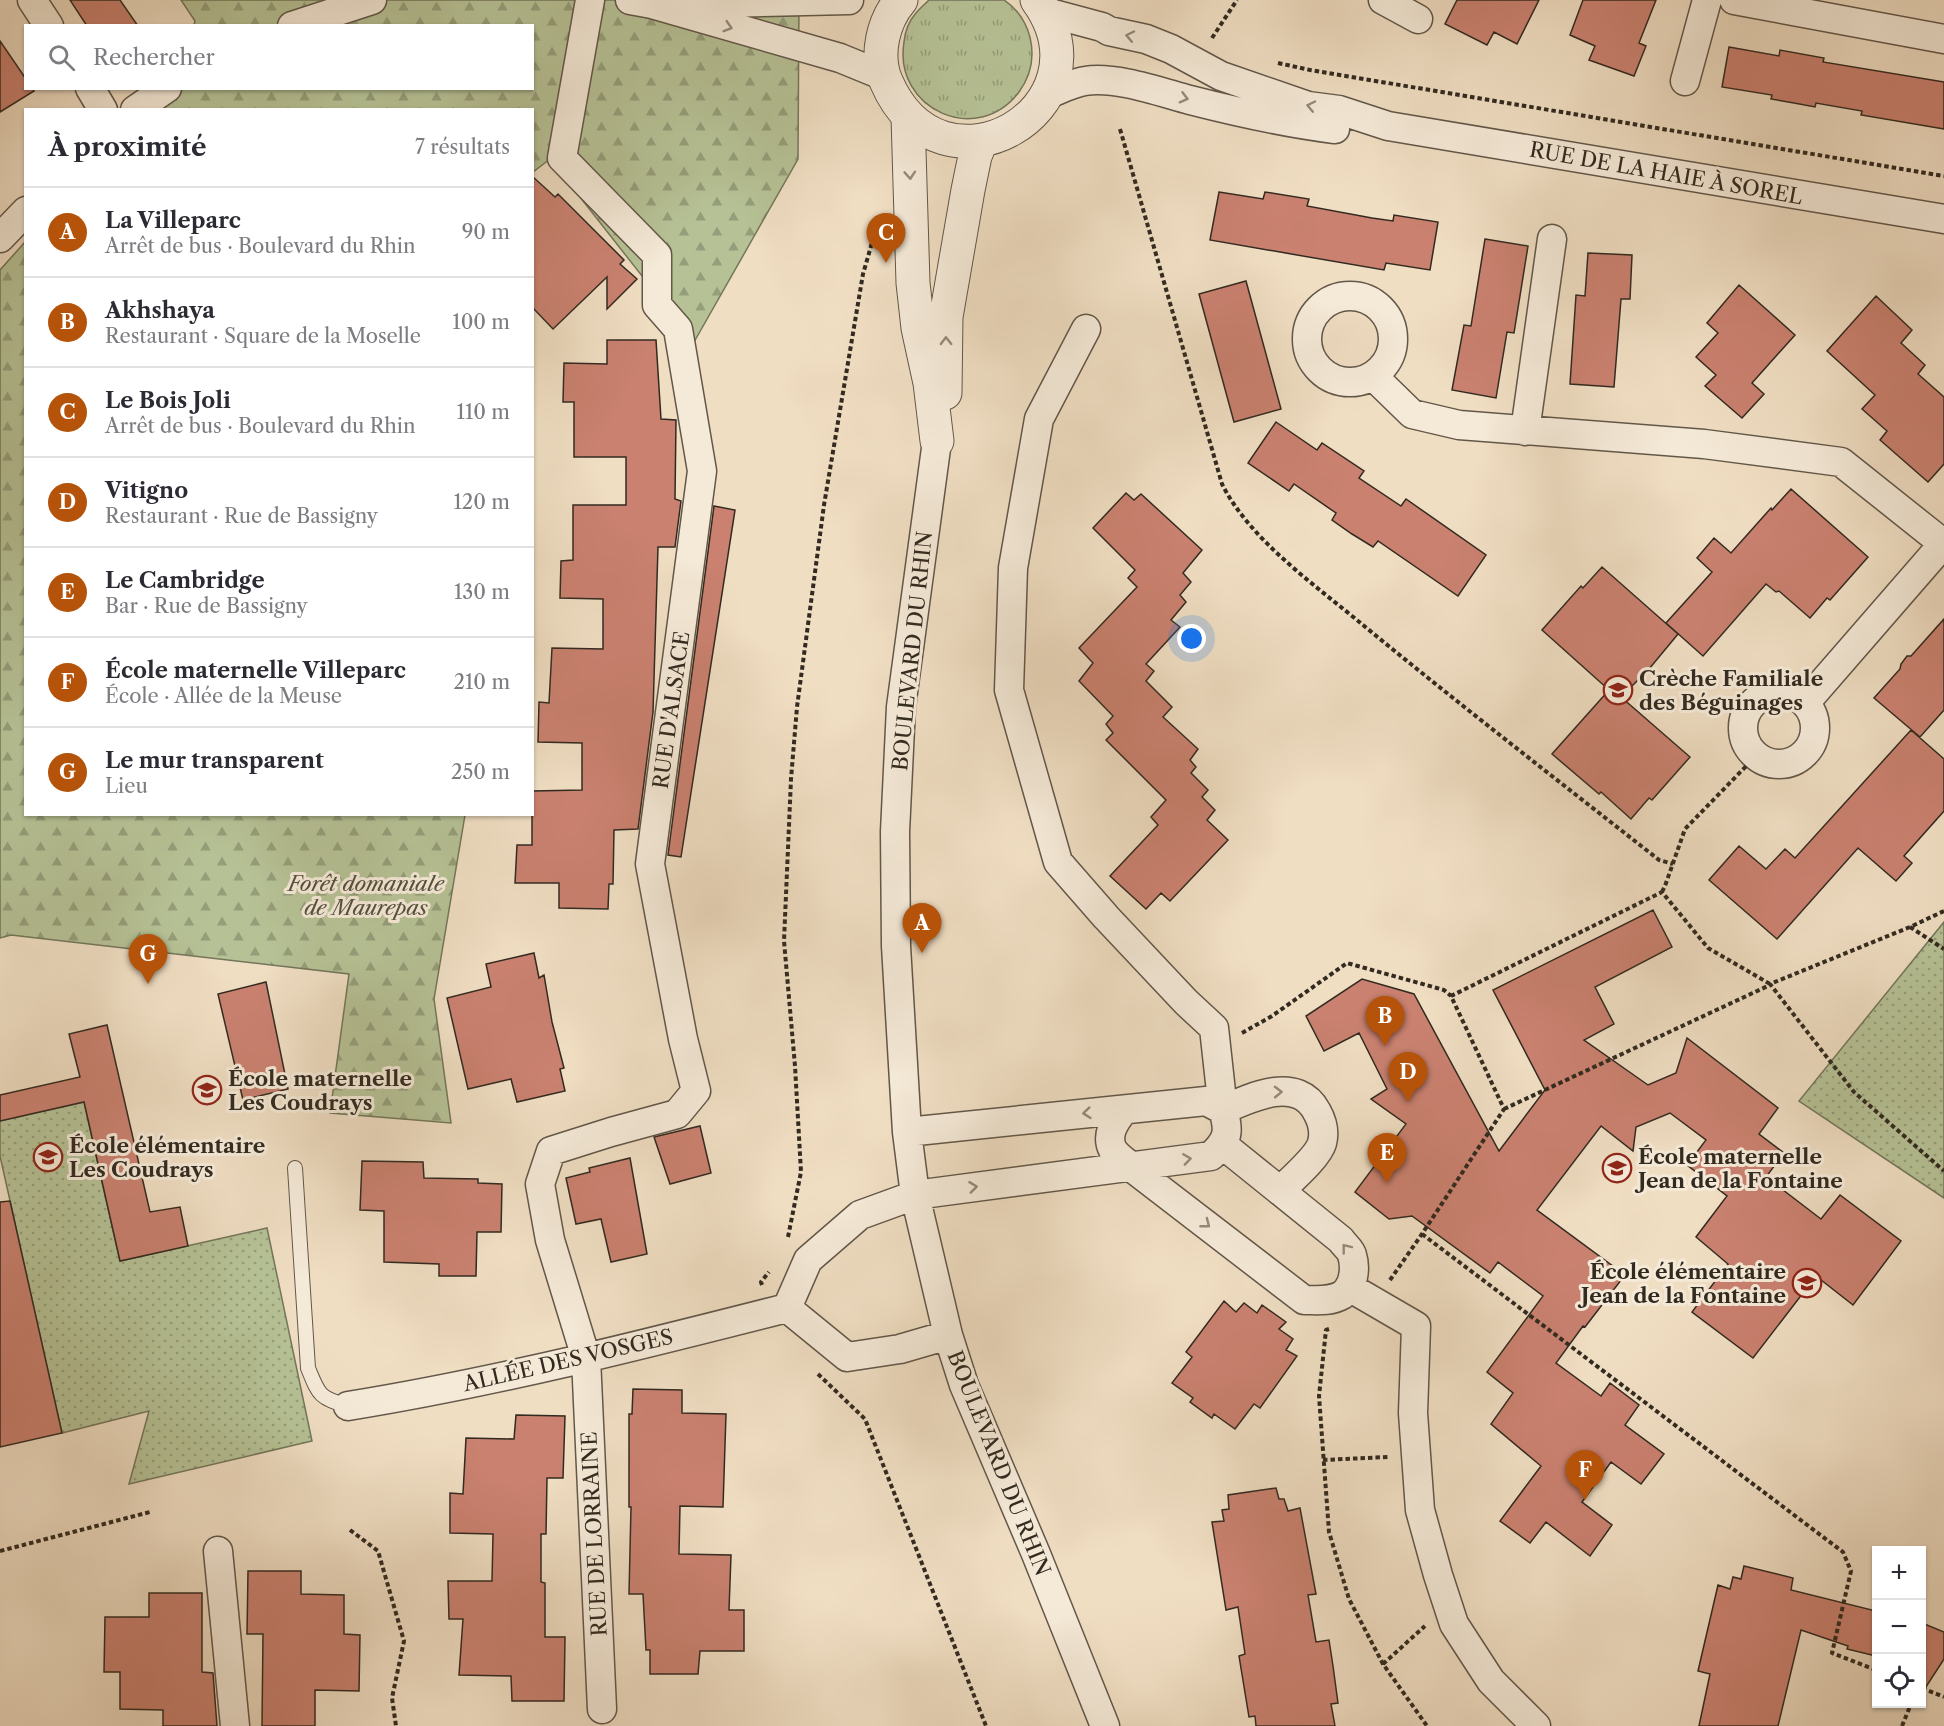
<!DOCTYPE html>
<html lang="fr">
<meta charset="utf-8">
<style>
:root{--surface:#fff;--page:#f7f7f7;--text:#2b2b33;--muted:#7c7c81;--line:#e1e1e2;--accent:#b45309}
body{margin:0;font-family:"Libre Caslon Text",serif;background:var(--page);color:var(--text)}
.controls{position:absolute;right:18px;bottom:18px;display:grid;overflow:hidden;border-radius:0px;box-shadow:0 2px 4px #0004}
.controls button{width:54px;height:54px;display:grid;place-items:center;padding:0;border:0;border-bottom:2px solid var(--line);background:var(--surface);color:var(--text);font:30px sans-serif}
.you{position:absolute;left:1192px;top:639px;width:21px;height:21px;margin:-15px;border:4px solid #fff;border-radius:50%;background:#1a73e8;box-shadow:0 0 0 9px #1a73e833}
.badge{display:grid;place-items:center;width:39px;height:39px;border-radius:50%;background:var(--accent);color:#fff;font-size:20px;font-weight:700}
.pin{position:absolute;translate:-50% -50px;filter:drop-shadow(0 2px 3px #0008)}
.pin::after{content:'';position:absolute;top:32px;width:21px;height:18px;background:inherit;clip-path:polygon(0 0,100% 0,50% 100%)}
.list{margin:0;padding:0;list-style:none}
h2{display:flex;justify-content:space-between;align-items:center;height:78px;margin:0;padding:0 24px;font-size:26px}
h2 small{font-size:20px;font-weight:400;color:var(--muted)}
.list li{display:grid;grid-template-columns:39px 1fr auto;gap:18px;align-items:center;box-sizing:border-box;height:90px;padding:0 24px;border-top:2px solid var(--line)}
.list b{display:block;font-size:22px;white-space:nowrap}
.list p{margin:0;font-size:20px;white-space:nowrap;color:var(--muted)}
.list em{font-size:20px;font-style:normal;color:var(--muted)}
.icon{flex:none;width:33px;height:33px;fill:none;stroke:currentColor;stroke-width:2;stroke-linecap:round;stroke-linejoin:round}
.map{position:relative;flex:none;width:1944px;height:1726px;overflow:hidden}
.search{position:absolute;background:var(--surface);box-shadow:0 2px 4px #0004;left:24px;top:24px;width:510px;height:66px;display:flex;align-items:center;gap:15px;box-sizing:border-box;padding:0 21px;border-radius:0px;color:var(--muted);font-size:22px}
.panel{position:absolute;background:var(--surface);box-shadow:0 2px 4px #0004;left:24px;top:108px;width:510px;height:708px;border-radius:0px}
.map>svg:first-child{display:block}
</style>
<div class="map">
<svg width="1944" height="1726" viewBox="0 0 1944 1726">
<defs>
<pattern id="grass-tufts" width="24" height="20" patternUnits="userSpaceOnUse" patternTransform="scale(1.5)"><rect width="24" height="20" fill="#b6c296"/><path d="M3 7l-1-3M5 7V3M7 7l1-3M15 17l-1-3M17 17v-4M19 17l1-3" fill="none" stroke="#959e7a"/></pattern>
<pattern id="forest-firs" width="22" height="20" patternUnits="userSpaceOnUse" patternTransform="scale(1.5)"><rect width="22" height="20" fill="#b6c296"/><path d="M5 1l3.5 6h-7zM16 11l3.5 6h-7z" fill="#959e7a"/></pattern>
<pattern id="park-dots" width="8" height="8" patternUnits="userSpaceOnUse" patternTransform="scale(1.5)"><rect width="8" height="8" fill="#b6c296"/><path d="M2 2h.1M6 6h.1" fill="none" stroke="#959e7a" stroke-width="1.8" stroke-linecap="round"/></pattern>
</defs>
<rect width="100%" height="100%" fill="#f0dec3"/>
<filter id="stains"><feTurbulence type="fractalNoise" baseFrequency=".00333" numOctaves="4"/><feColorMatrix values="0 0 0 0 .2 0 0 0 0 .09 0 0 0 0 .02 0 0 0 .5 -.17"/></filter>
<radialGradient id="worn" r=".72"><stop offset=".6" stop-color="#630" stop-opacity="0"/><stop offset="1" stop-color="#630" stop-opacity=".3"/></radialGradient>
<path fill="url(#grass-tufts)" stroke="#74765b" stroke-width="1.5" d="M 929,0 L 1004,0 C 1022,12 1032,32 1032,54 C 1032,68 1027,81 1019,92 C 978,147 893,110 904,42 C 905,32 909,21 916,13 C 920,8 925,4 929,0 Z"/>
<path fill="url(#forest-firs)" stroke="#74765b" stroke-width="1.5" d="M 181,0 L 799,0 L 798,159 L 694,342 L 550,159 L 533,172 L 532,110 L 147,110 L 167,89 L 532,88 L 532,26 L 194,25 L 195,21 Z
M 25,242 L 26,814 L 465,815 L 434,999 L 451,1123 L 330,1113 L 349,974 L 11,935 L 0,938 L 0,270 Z"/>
<path fill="url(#park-dots)" stroke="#74765b" stroke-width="1.5" d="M 1944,922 L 1944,1198 L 1799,1101 Z
M 84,1102 L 120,1261 L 267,1228 L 312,1441 L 129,1484 L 149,1411 L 62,1433 L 0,1156 L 0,1121 Z"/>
<path fill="#ca8170" stroke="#322a20" stroke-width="1.5" d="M 70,0 L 120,0 L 138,26 L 87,26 Z
M 1457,0 L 1539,0 L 1517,44 L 1494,32 L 1487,45 L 1445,24 Z
M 1583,0 L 1656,0 L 1639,43 L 1646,46 L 1634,76 L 1589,60 L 1595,46 L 1570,35 Z
M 0,41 L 26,79 L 26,88 L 32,88 L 34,91 L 0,112 Z
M 1729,47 L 1779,56 L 1780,50 L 1824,58 L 1823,62 L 1944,82 L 1944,129 L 1861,115 L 1862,111 L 1816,103 L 1815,107 L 1794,103 L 1771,99 L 1772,95 L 1722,87 Z
M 532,176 L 555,197 L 558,194 L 624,260 L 620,264 L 637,279 L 607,309 L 607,277 L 553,329 L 532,307 Z
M 1219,192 L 1263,199 L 1265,192 L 1309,199 L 1307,206 L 1372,218 L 1393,221 L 1394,215 L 1438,222 L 1430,270 L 1386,263 L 1384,270 L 1210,240 Z
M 1485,239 L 1528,246 L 1514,333 L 1507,332 L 1496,398 L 1452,390 L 1464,325 L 1471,326 Z
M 1588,253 L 1632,255 L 1630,299 L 1621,299 L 1614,387 L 1570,384 L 1576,295 L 1585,296 Z
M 1246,281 L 1281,409 L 1234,422 L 1199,294 Z
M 1739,285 L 1795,335 L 1752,383 L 1764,394 L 1742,418 L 1705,386 L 1716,375 L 1696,357 L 1718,333 L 1707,323 Z
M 1876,296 L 1912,330 L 1901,343 L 1925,365 L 1918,374 L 1944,397 L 1944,464 L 1928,482 L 1880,440 L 1887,431 L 1862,409 L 1875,395 L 1827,351 Z
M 607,340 L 656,340 L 661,419 L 676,420 L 675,499 L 681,501 L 675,547 L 658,547 L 653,712 L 638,829 L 614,830 L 613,884 L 609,884 L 608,909 L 559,908 L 559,883 L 515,883 L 517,845 L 532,845 L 532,791 L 582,790 L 582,743 L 538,742 L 539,702 L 549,703 L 552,648 L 603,649 L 603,599 L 560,598 L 561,561 L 573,560 L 573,505 L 626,505 L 626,457 L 574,457 L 574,402 L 563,402 L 564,363 L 607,364 Z
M 1276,422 L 1317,450 L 1322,443 L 1364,471 L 1359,478 L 1401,506 L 1406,499 L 1486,555 L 1458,596 L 1378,541 L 1373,547 L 1352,534 L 1332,520 L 1336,513 L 1294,484 L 1289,491 L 1248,463 Z
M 1791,489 L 1868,557 L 1830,600 L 1827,598 L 1810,618 L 1779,591 L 1776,592 L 1766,584 L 1703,656 L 1666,623 L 1712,572 L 1697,558 L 1714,538 L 1731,553 L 1771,508 L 1772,510 Z
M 1126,493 L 1134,500 L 1141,494 L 1202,550 L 1183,573 L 1191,582 L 1180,595 L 1186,602 L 1171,620 L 1180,627 L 1146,664 L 1154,671 L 1146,681 L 1172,707 L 1163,717 L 1198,749 L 1190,760 L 1196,767 L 1191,773 L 1208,790 L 1202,797 L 1215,810 L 1207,820 L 1228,840 L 1170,901 L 1161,893 L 1146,909 L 1110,876 L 1158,825 L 1151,817 L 1166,800 L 1106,740 L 1113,733 L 1106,724 L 1113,716 L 1079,681 L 1093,663 L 1079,648 L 1137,587 L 1128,578 L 1135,570 L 1093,528 Z
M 714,506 L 735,510 L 681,857 L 668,855 Z
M 1602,567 L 1678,634 L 1649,669 L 1621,697 L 1690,757 L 1652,800 L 1649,798 L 1631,819 L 1601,792 L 1599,794 L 1552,754 L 1609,690 L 1542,630 L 1581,586 L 1583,588 Z
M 1944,619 L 1944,710 L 1920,737 L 1874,698 L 1900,669 L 1901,664 L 1907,656 L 1911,656 Z
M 1911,730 L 1944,759 L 1944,811 L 1904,856 L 1912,863 L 1896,881 L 1858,848 L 1777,939 L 1709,880 L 1739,846 L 1766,869 L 1785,849 L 1795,858 Z
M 1653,910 L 1672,947 L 1595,987 L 1614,1024 L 1584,1040 L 1648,1085 L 1676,1073 L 1687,1038 L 1778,1108 L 1759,1134 L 1784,1153 L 1766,1177 L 1821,1219 L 1840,1195 L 1901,1241 L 1853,1305 L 1816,1276 L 1753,1358 L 1692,1312 L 1728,1264 L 1696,1237 L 1727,1196 L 1687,1165 L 1706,1140 L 1670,1113 L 1636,1127 L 1633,1151 L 1601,1126 L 1537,1210 L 1625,1275 L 1585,1327 L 1583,1326 L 1556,1363 L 1601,1396 L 1610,1383 L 1639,1405 L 1625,1425 L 1664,1454 L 1641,1484 L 1611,1462 L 1582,1502 L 1612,1525 L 1590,1556 L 1546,1522 L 1530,1543 L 1500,1521 L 1541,1466 L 1491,1424 L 1513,1393 L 1487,1372 L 1543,1296 L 1498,1262 L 1490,1273 L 1412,1216 L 1389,1219 L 1355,1192 L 1406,1124 L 1371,1099 L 1387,1089 L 1359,1033 L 1324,1051 L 1306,1016 L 1362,979 L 1414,994 L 1499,1151 L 1545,1090 L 1493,990 Z
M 534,953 L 539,978 L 544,975 L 552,1022 L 564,1068 L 560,1069 L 565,1091 L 517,1102 L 511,1079 L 468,1089 L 447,998 L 491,987 L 486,964 Z
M 266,982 L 288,1089 L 243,1100 L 218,994 Z
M 107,1025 L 150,1212 L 180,1207 L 188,1246 L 120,1261 L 84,1102 L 0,1121 L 0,1095 L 80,1077 L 69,1034 Z
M 700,1126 L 711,1173 L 670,1184 L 654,1137 Z
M 630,1158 L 647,1254 L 611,1262 L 601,1219 L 576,1224 L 566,1178 L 590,1172 L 589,1168 Z
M 362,1161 L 423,1162 L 424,1178 L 478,1179 L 478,1183 L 502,1184 L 501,1232 L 477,1232 L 476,1276 L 439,1276 L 439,1264 L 384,1262 L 384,1211 L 360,1210 Z
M 10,1201 L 62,1433 L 0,1447 L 0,1202 Z
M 1224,1301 L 1236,1312 L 1244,1303 L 1257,1313 L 1262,1305 L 1286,1322 L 1279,1329 L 1293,1339 L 1286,1350 L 1297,1356 L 1260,1408 L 1254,1404 L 1235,1429 L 1214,1414 L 1212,1418 L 1190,1402 L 1193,1398 L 1172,1383 L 1192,1357 L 1186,1352 Z
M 633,1389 L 682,1390 L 682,1413 L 726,1414 L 723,1507 L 680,1506 L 679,1554 L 731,1555 L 729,1610 L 744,1610 L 744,1651 L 700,1651 L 698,1674 L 650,1674 L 650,1650 L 646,1650 L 643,1594 L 629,1594 L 631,1507 L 629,1507 L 629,1414 L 632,1414 Z
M 516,1415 L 565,1416 L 563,1478 L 547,1478 L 546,1534 L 541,1534 L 541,1582 L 545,1583 L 545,1637 L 565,1637 L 564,1701 L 512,1701 L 511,1676 L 459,1675 L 463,1619 L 449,1619 L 448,1581 L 492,1581 L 493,1534 L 450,1533 L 450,1493 L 463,1494 L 466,1438 L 514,1439 Z
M 1276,1488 L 1279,1499 L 1284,1499 L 1288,1511 L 1300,1508 L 1316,1594 L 1308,1595 L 1316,1642 L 1329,1640 L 1333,1666 L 1338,1703 L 1331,1704 L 1335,1726 L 1256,1726 L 1255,1716 L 1249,1717 L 1239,1656 L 1245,1654 L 1238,1607 L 1226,1610 L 1212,1522 L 1224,1521 L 1222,1510 L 1229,1509 L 1228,1495 Z
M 1744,1566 L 1793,1578 L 1791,1590 L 1876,1611 L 1876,1656 L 1847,1649 L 1848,1646 L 1801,1630 L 1778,1726 L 1699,1726 L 1710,1674 L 1698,1671 L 1718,1585 L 1730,1589 L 1733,1577 L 1741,1579 Z
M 248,1571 L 301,1571 L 301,1594 L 344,1595 L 344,1634 L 360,1635 L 359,1691 L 315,1690 L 315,1726 L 262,1726 L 263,1634 L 247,1634 Z
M 149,1593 L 202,1593 L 202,1672 L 213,1673 L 217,1726 L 163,1726 L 163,1710 L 120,1709 L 120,1672 L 104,1672 L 105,1617 L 149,1617 Z
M 1922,1623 L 1944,1632 L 1944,1659 L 1922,1693 Z"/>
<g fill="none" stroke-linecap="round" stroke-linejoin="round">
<g stroke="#625749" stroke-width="16">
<path id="service" d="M 295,1168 L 308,1368 C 319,1395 319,1398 348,1406"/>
</g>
<g stroke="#625749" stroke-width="31">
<path id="minor" d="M 32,0 L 49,26
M 590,0 L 562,158 L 657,255 L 657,305 L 678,329 L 702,471 L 650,864 L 683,1039 L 696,1091 L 677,1114 L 611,1132 L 551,1151 L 540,1184 L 550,1240 L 586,1358 L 602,1709
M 630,0 L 652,4 L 840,58 L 884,76
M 1383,0 L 1418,19
M 1734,0 L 1944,39
M 683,4 L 849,0
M 1046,12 L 1102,27 L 1109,31 L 1146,39 L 1171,49 L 1221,76 L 1308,106 L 1339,110 L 1388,126 L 1944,219
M 292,26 L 372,0
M 1685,81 L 1707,0
M 90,88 L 103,110
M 1046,95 C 1059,90 1072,83 1085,81 C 1116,76 1160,92 1190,100 C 1237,112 1286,123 1335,129
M 135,110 L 167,88
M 0,238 L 26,211
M1307 339a43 43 0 1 1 86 0a43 43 0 1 1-86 0Z
M 1086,329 L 1039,419 L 1013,568 L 1009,690 L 1058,862 L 1106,917 L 1186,1002 L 1214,1028 L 1223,1110 C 1251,1097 1298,1075 1317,1112 C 1322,1121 1325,1132 1322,1143 C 1318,1157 1291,1180 1280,1191
M 1373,376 L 1412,414 L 1459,425 L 1704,444 L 1841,462 L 1944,544
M 1525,431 L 1552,239
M 937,441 L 901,707 L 895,832 L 896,946 L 907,1132 L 915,1195 L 948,1335 L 964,1385 L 1036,1554 L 1105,1726
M1743 728a36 36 0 1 1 72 0a36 36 0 1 1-72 0Z
M 1805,703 L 1944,543
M 1124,1110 C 1115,1121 1105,1135 1113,1150 C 1117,1156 1126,1162 1131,1167 L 1304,1300 C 1316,1300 1330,1302 1342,1295 C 1354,1287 1356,1268 1352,1255 C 1351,1250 1344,1245 1341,1240 L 1223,1145
M 1349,1287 L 1416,1326 L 1413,1413 L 1420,1510 L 1438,1575 L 1454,1624 L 1491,1681 L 1536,1726
M 787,1308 L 808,1260 L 860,1215 L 915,1195 L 1211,1156 C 1228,1140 1230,1132 1223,1110 L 1206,1101 L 907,1132
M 787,1308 L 847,1357 L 900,1349 L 948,1335
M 348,1406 C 496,1382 642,1345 787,1308
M 218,1551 L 235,1726"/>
</g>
<g stroke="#625749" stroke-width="35">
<path id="tertiary" d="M 901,0 C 883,21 875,55 886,81 C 941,210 1115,108 1037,0
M 908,117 L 913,283 L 918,328 L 930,383 L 937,441
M 945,393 L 946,317 L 968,190 L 975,156 L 981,141"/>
</g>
<path stroke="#322a20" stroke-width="4" stroke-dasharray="4.5 3" stroke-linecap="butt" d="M 1212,38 L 1237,0
M 1278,63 L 1310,70 L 1944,176
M 1120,129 L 1222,484 C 1250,540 1315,585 1363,625 C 1460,705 1560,782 1659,860 L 1673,864
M 1662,892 L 1665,886 L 1685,829 L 1755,757
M 1944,911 L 1910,927 L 1944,949
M 1910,927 L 1770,984 L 1854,1092 L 1944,1171
M 1242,1033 L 1272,1016 L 1347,963 L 1444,990 L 1451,996
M 1504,1109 L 1770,985
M 1422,1234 L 1843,1552 L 1851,1571 L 1832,1653 L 1876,1670
M 788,1237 L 801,1172 L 795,1066 L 784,941 L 791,779 L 797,707 L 824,505 L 863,274 L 878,222
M 1390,1280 L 1422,1234 L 1504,1109 L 1451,996 L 1662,892 L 1708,948 L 1770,984
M 762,1285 L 761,1282 L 769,1272
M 1329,1329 L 1326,1330 L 1319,1396 L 1329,1532 L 1349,1599 L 1383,1664 L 1427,1726
M 818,1374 L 865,1419 L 986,1726
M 1323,1460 L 1388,1457
M 350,1530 L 378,1551 L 404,1641 L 392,1698 L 396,1726
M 0,1551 L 150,1512
M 1383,1664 L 1425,1626
M 1922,1688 L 1944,1697
M 1902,1726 L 1911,1704"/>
<use href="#service" stroke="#f5ead8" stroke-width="14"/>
<use href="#minor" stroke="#f5ead8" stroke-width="28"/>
<use href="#tertiary" stroke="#f5ead8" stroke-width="33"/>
</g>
<defs><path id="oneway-chevron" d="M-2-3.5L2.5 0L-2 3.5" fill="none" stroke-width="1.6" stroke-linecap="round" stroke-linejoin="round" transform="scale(1.5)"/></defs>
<g stroke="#948a7c">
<use href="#oneway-chevron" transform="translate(728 27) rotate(17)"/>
<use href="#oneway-chevron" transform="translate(1130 36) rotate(-168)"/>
<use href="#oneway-chevron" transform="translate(1184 98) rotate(15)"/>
<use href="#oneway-chevron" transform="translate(1311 106) rotate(-168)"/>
<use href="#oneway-chevron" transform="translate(910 175) rotate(86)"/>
<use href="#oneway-chevron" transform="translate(946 341) rotate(-91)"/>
<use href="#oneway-chevron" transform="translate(1278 1092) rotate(-1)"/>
<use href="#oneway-chevron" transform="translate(1087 1113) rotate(174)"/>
<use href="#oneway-chevron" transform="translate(1187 1159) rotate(-8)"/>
<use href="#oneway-chevron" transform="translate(973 1187) rotate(-7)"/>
<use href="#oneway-chevron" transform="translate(1206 1224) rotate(38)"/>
<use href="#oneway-chevron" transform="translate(1346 1248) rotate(-128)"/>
</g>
<defs>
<g id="school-ring" transform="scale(1.5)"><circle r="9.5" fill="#f5ead8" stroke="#8f2418" stroke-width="1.5"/><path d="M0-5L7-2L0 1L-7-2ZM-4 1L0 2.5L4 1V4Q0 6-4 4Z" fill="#8f2418"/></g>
</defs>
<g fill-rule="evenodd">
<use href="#school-ring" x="1618" y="690"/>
<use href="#school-ring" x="207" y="1090"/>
<use href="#school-ring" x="48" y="1157"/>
<use href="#school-ring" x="1617" y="1168"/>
<use href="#school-ring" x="1807" y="1283"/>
</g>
<g text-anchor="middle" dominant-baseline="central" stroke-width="6" stroke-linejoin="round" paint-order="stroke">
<g font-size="21" fill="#322a20" stroke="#f5ead8">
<text transform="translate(1666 173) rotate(10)">RUE DE LA HAIE À SOREL</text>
<text transform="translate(912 651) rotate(-84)">BOULEVARD DU RHIN</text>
<text transform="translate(671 710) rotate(-82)">RUE D'ALSACE</text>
<text transform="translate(568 1360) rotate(-13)">ALLÉE DES VOSGES</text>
<text transform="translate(999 1463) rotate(68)">BOULEVARD DU RHIN</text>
<text transform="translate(594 1534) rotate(-93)">RUE DE LORRAINE</text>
</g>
<g font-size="21" font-weight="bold" fill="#322a20" stroke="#f5ead8" text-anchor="start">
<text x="1639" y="678">Crèche Familiale<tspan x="1639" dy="24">des Béguinages</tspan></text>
<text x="228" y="1078">École maternelle<tspan x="228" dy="24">Les Coudrays</tspan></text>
<text x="69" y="1145">École élémentaire<tspan x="69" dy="24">Les Coudrays</tspan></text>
<text x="1638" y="1156">École maternelle<tspan x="1638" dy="24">Jean de la Fontaine</tspan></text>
<text x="1786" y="1271" text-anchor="end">École élémentaire<tspan x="1786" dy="24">Jean de la Fontaine</tspan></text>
</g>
<g font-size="21" font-style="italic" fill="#53503e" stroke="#f5ead8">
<text x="366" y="883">Forêt domaniale<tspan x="366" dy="24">de Maurepas</tspan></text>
</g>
</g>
<rect width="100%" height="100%" filter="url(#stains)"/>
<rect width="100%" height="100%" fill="url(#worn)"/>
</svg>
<div class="controls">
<button>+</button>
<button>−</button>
<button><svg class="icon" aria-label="locate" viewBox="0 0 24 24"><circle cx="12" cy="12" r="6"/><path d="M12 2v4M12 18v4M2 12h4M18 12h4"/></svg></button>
</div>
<div class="you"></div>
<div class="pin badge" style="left:922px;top:953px">A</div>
<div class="pin badge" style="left:1385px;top:1046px">B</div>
<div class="pin badge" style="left:886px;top:263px">C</div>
<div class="pin badge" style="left:1408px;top:1102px">D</div>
<div class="pin badge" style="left:1387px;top:1183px">E</div>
<div class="pin badge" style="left:1585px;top:1500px">F</div>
<div class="pin badge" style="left:148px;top:984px">G</div>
<div class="search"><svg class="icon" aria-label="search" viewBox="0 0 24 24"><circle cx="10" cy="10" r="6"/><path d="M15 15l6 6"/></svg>Rechercher</div>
<section class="panel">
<h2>À proximité<small>7 résultats</small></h2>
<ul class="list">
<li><span class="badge">A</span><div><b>La Villeparc</b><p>Arrêt de bus · Boulevard du Rhin</p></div><em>90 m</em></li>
<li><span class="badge">B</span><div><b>Akhshaya</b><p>Restaurant · Square de la Moselle</p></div><em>100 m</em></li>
<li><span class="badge">C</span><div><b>Le Bois Joli</b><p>Arrêt de bus · Boulevard du Rhin</p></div><em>110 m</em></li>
<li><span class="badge">D</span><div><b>Vitigno</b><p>Restaurant · Rue de Bassigny</p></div><em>120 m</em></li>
<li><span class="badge">E</span><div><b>Le Cambridge</b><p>Bar · Rue de Bassigny</p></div><em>130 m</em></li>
<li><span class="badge">F</span><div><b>École maternelle Villeparc</b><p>École · Allée de la Meuse</p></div><em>210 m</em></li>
<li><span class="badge">G</span><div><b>Le mur transparent</b><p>Lieu</p></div><em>250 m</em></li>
</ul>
</section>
</div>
